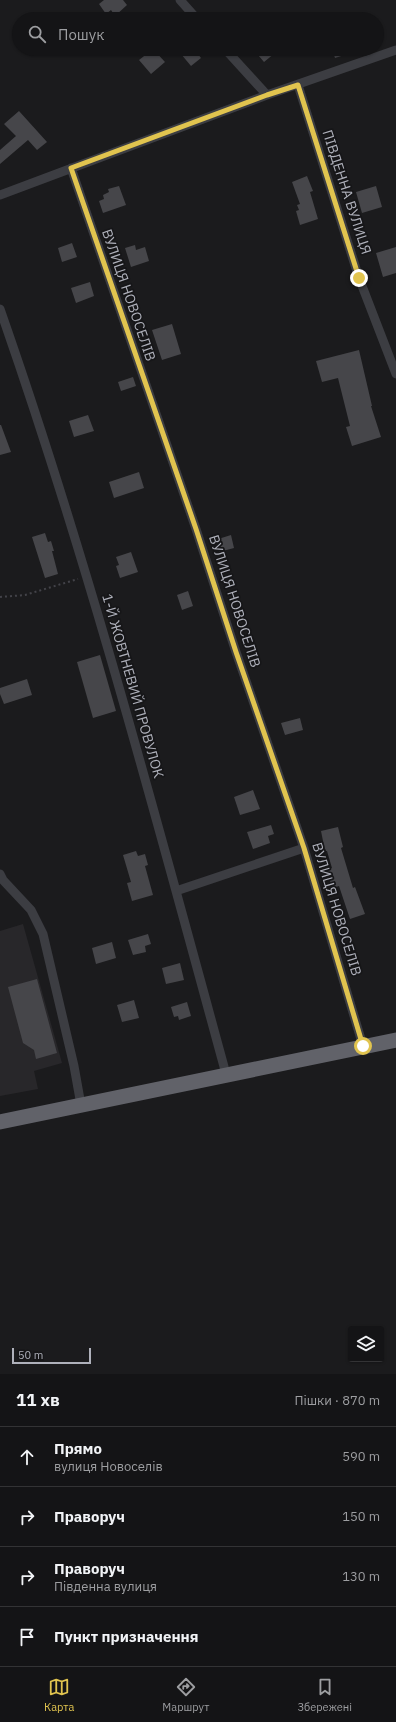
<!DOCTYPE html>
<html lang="uk">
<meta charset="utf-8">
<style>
:root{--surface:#141416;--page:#212123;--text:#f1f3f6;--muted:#9d9ea1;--line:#333335;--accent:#e1c44f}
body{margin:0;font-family:"IBM Plex Sans",sans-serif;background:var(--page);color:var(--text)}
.controls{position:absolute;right:12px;bottom:12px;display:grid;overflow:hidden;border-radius:4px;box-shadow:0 1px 3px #0004}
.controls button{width:36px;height:36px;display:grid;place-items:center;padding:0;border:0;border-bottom:1px solid var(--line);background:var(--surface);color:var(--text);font:20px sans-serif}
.scale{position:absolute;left:12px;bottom:10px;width:79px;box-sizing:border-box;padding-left:4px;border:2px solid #afb1bb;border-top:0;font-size:11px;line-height:14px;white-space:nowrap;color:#afb1bb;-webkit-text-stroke:3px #161618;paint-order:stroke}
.stop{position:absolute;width:12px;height:12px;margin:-9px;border:3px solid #e1c44f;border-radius:50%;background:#fff}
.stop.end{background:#e1c44f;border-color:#fff;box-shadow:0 1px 4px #0008}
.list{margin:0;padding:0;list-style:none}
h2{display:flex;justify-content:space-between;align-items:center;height:52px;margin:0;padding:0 16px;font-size:17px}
h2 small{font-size:13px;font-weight:400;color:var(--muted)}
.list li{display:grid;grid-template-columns:26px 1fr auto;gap:12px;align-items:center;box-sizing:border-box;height:60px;padding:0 16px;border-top:1px solid var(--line)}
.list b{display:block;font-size:15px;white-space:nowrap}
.list p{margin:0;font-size:13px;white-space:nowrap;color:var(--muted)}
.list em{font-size:13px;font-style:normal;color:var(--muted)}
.icon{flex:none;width:22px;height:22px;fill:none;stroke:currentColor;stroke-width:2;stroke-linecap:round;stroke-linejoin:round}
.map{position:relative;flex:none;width:396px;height:1374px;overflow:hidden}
.search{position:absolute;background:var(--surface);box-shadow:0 1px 3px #0004;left:12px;right:12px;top:12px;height:44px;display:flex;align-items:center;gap:10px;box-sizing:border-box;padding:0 14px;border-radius:22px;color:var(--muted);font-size:15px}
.sheet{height:292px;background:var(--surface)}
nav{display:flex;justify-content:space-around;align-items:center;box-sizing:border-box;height:56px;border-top:1px solid var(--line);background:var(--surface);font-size:11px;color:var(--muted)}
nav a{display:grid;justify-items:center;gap:2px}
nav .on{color:var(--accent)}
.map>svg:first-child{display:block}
</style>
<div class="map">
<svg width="396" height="1374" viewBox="0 0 396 1374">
<rect width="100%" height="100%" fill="#1b1b1d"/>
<path fill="#28272a" d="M 23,924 L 62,1063 L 34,1071 L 38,1089 L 0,1096 L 0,931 Z"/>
<path fill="#46464a" d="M 104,0 L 123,0 L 127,5 L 115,16 L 111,10 L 106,14 L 99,4 Z
M 153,49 L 165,62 L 151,74 L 139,60 Z
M 187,49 L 203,49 L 198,54 L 201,58 L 191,66 L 181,54 Z
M 253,49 L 280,49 L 264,62 Z
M 332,49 L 357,49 L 357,51 L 335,58 Z
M 19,111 L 47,142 L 37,150 L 28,140 L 0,164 L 0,150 L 16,136 L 4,124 Z
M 307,176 L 313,191 L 310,192 L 318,219 L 300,225 L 296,211 L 299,210 L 297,205 L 300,204 L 292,182 Z
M 119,186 L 126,205 L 103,213 L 99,201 L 104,199 L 103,195 L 109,192 L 108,189 Z
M 376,186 L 382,207 L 362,213 L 356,192 Z
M 72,243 L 77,257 L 62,262 L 58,248 Z
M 135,245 L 136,250 L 145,247 L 149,261 L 131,267 L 125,248 Z
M 396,247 L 396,273 L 383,277 L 376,253 Z
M 90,282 L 94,296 L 76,303 L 71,288 Z
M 172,324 L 181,354 L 162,360 L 152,330 Z
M 359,350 L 372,406 L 371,406 L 381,437 L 352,446 L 346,427 L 350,426 L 338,378 L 322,382 L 316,361 Z
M 133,377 L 136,386 L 121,391 L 118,382 Z
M 88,415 L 94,431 L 74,437 L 69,421 Z
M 0,425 L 1,425 L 11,452 L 0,455 Z
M 139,472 L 144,488 L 114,498 L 109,482 Z
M 45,533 L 48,542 L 51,541 L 54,551 L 52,551 L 58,574 L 45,578 L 32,537 Z
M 231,535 L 234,548 L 219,552 L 215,540 Z
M 131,552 L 138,572 L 120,578 L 116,566 L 119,565 L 116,557 Z
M 188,591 L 193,606 L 182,610 L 177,595 Z
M 100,655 L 116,711 L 93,718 L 77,662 Z
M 27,679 L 32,695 L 4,704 L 0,694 L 0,688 Z
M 300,718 L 303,730 L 285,735 L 281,723 Z
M 253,790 L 260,809 L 240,815 L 234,797 Z
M 271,825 L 274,834 L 268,836 L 270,843 L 253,849 L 247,832 Z
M 338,827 L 343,847 L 341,848 L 353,888 L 355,887 L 365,914 L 350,919 L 339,886 L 332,888 L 327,870 L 332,868 L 327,851 L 325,851 L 321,831 Z
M 136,851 L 138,856 L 145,854 L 148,865 L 145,866 L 153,895 L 132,901 L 127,883 L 131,882 L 123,855 Z
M 148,934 L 151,944 L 145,946 L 146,952 L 133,955 L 128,940 Z
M 112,942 L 116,958 L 96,964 L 92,948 Z
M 180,963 L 184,980 L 166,984 L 162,968 Z
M 37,979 L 57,1053 L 36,1059 L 34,1050 L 23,1043 L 8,987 Z
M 134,1000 L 139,1018 L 122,1022 L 117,1005 Z
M 187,1002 L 191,1016 L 179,1020 L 178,1016 L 174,1017 L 171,1007 Z"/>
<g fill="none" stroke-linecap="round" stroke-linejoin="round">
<path stroke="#434349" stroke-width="2" stroke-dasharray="2 3" stroke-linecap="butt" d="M 0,597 L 25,595 L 78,579"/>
<path stroke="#3c3d42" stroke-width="9" d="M 180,0 L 197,19
M 225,49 L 267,95
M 298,85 L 359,278 L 396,374
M 71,168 L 196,529 L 236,652 L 304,848 L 363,1046
M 0,195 L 267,95 L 396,50
M 0,309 C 88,560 156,818 226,1074
M 0,874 L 3,880 L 31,910 L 43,934 L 74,1066 L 81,1105
M 176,891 L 304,848"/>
<path stroke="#616269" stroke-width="15" d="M 0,1122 L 396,1040"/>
</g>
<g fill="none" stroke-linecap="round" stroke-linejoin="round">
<path stroke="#e1c44f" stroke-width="5" d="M 359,278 L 298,85 L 267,95 L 71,168 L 196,529 L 236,652 L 304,848 L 363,1046"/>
</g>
<g text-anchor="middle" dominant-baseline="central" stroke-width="3.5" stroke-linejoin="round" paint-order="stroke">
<g font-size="14" fill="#afb1bb" stroke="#161618">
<text transform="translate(347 192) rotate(72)">ПІВДЕННА ВУЛИЦЯ</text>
<text transform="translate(129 295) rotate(71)">ВУЛИЦЯ НОВОСЕЛІВ</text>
<text transform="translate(235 601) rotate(72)">ВУЛИЦЯ НОВОСЕЛІВ</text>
<text transform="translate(133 686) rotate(74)">1-Й ЖОВТНЕВИЙ ПРОВУЛОК</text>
<text transform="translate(337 909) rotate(73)">ВУЛИЦЯ НОВОСЕЛІВ</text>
</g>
</g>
</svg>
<div class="controls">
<button><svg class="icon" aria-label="layers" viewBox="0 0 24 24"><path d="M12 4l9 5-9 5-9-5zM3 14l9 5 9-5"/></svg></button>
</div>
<div class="scale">50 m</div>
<div class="stop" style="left:363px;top:1046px"></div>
<div class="stop end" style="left:359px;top:278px"></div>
<div class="search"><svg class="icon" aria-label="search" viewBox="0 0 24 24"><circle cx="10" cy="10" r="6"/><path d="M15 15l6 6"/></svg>Пошук</div>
</div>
<section class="sheet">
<h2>11 хв<small>Пішки · 870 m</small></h2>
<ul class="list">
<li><svg class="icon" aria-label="ahead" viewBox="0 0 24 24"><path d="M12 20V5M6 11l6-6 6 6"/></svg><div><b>Прямо</b><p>вулиця Новоселів</p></div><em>590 m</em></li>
<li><svg class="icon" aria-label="right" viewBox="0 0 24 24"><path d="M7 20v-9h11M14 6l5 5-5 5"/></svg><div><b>Праворуч</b></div><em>150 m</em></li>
<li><svg class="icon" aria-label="right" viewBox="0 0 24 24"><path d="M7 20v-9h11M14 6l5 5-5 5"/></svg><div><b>Праворуч</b><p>Південна вулиця</p></div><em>130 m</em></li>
<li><svg class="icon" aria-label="arrive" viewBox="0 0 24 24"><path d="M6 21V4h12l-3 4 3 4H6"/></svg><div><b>Пункт призначення</b></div></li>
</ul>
</section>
<nav>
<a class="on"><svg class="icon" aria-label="map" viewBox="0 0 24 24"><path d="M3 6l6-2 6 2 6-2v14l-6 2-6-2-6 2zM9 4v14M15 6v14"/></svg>Карта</a>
<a><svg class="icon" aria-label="directions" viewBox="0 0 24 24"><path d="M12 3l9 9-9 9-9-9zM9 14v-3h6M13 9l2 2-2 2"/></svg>Маршрут</a>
<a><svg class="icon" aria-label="saved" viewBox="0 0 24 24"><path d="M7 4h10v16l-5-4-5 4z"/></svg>Збережені</a>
</nav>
